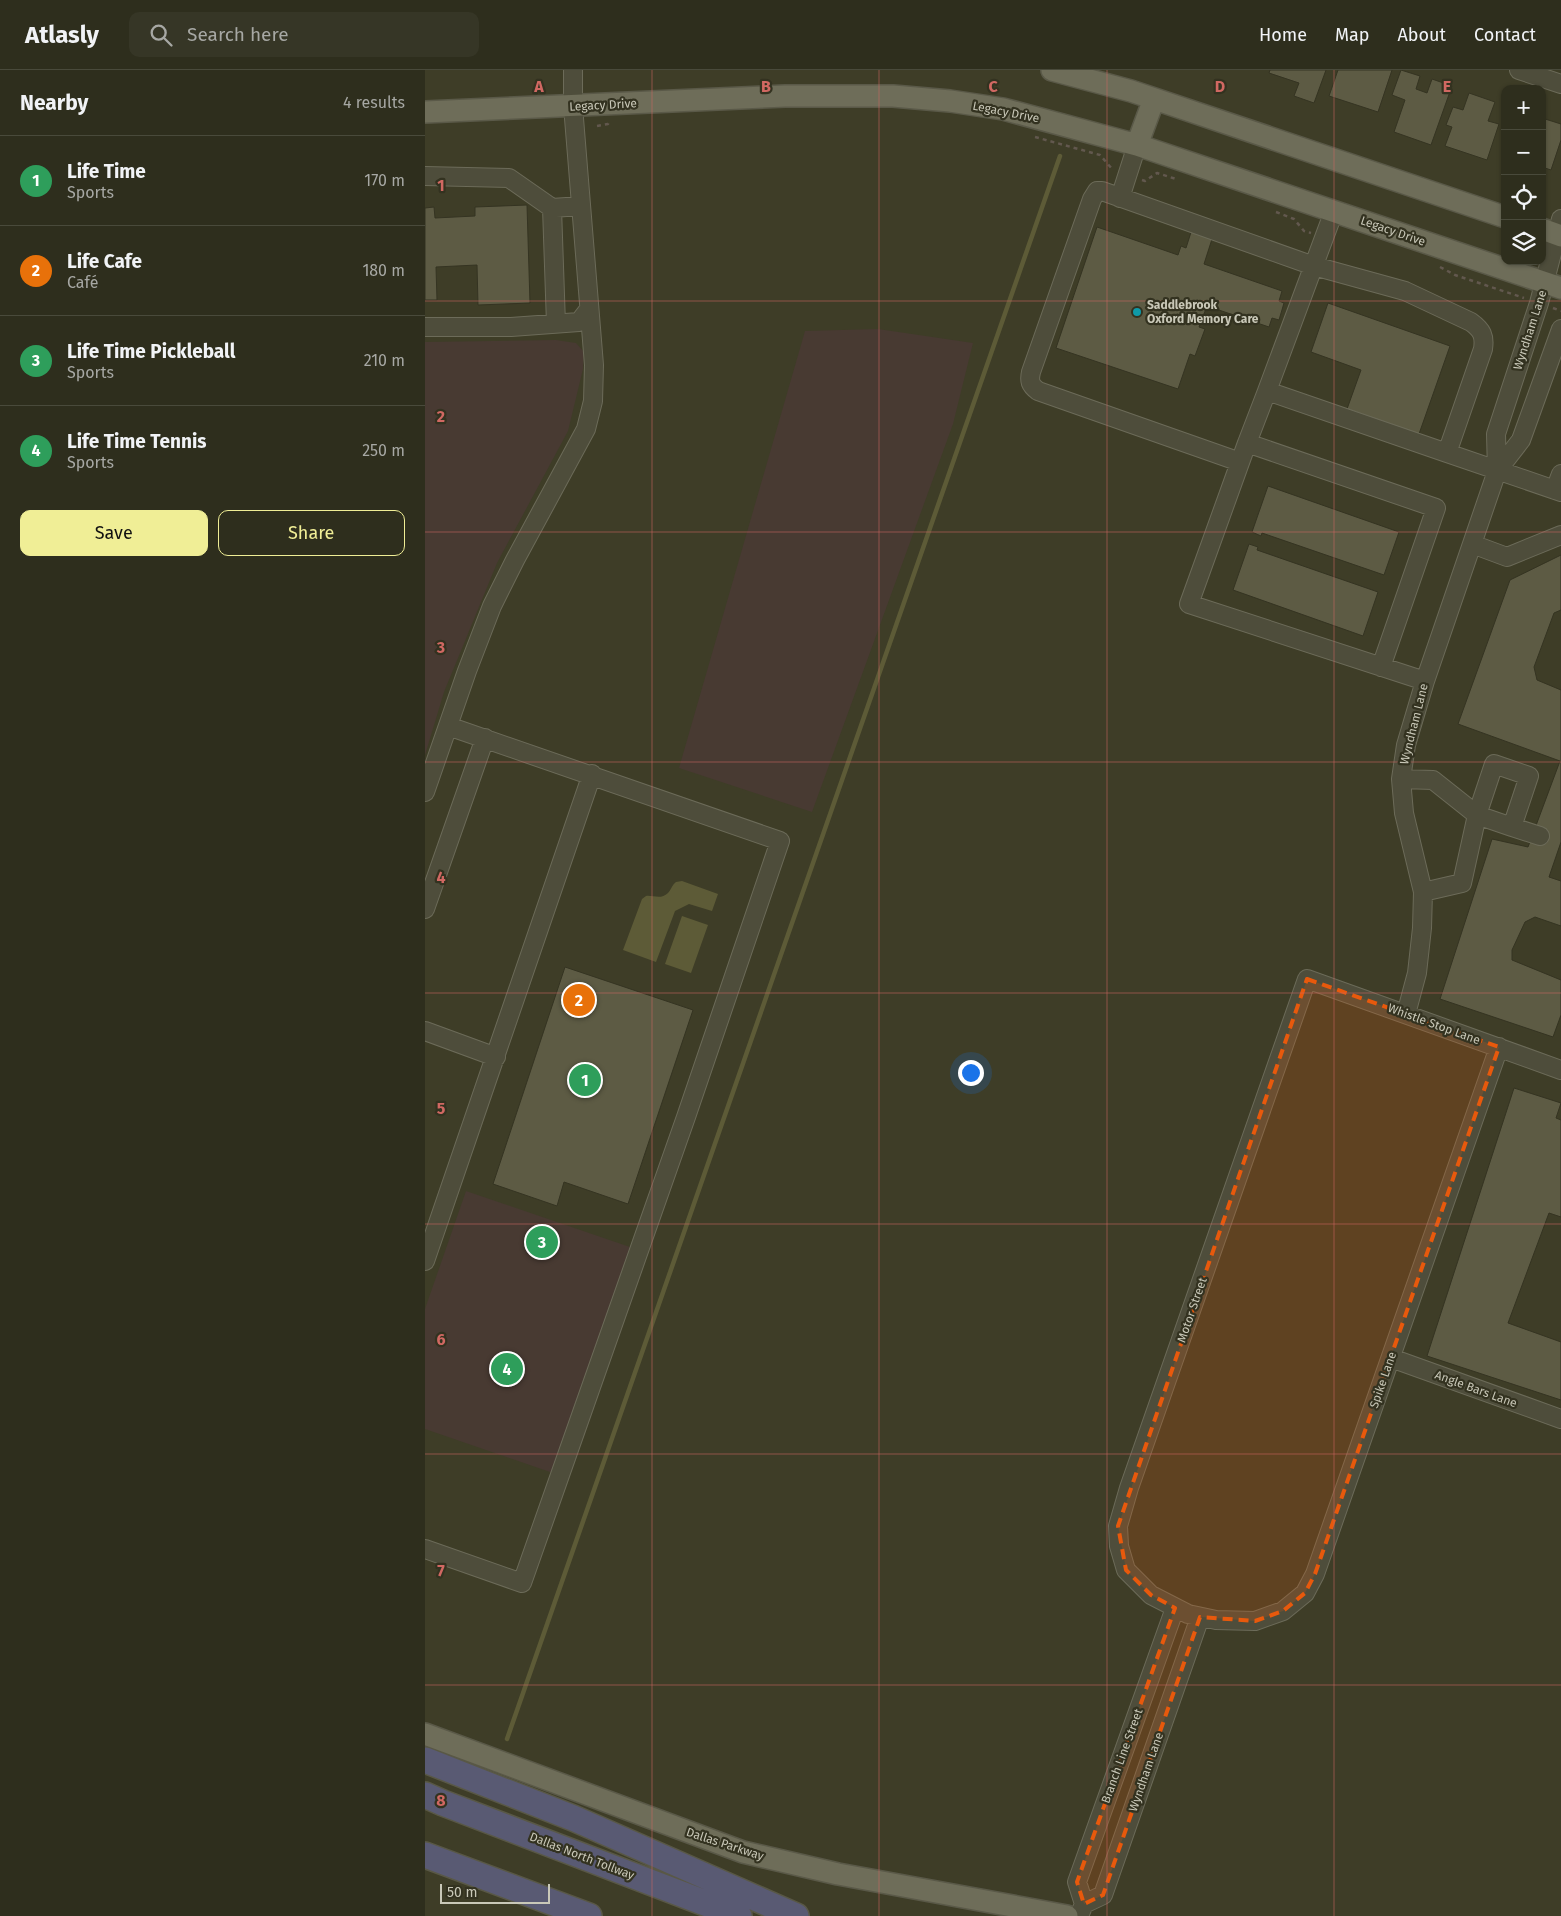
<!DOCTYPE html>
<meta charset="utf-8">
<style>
:root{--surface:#2e2e1d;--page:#363626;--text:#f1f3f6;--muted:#a7a8a4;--line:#494a3b;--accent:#f0ee96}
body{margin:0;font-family:"Fira Sans",sans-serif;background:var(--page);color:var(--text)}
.controls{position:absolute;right:15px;top:15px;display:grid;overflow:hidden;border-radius:10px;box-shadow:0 1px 4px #0004}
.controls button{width:45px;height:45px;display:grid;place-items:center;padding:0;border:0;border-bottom:1px solid var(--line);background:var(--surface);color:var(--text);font:25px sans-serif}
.scale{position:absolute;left:15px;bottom:12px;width:110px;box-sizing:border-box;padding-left:5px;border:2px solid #c9c8b8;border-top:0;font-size:14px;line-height:18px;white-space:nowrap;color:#c9c8b8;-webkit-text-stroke:4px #333220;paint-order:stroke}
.you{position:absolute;left:545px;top:1002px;width:18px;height:18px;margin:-12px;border:4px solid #fff;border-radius:50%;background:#1a73e8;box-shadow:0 0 0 8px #1a73e833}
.badge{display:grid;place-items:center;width:32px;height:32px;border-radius:50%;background:var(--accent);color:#fff;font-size:16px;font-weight:700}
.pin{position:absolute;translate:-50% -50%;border:2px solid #fff;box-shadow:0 1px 5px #0006}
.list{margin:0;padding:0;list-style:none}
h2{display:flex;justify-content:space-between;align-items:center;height:65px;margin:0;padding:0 20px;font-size:21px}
h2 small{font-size:16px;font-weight:400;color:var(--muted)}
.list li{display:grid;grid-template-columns:32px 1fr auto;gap:15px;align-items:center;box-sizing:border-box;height:90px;padding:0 20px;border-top:1px solid var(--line)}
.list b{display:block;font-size:19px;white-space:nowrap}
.list p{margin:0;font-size:16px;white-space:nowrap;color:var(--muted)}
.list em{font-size:16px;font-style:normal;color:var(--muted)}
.actions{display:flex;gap:10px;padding:15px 20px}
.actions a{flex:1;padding:11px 0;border:1px solid var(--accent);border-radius:10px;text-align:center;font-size:18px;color:var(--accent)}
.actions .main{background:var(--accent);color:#111}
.icon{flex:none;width:28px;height:28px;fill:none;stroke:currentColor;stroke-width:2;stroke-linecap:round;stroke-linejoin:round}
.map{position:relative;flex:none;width:1136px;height:1846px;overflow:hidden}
header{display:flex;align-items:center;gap:30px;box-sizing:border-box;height:70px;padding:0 25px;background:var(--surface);border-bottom:1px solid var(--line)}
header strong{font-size:24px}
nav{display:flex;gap:28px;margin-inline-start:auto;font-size:18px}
.search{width:350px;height:45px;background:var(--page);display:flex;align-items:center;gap:12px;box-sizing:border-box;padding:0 18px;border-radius:10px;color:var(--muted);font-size:19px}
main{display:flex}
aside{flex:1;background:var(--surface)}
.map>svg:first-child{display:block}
</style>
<header>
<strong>Atlasly</strong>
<div class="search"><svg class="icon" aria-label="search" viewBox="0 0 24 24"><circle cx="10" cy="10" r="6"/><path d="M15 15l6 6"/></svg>Search here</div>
<nav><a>Home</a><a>Map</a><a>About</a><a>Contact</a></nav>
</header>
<main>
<aside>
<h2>Nearby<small>4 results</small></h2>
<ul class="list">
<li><span class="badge" style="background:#2e9e5b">1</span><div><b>Life Time</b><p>Sports</p></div><em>170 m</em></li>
<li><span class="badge" style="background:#e8710a">2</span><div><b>Life Cafe</b><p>Café</p></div><em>180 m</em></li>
<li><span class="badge" style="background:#2e9e5b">3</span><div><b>Life Time Pickleball</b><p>Sports</p></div><em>210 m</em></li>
<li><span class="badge" style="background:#2e9e5b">4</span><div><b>Life Time Tennis</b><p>Sports</p></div><em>250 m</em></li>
</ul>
<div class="actions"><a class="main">Save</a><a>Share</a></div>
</aside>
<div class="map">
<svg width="1136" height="1846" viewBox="0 0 1136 1846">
<rect width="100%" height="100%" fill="#3e3d27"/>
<path fill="#483a32" d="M 453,259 L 548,273 L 528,354 L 387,742 L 254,698 L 380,261 Z
M 131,270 L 151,273 L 159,282 L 158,299 L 143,361 L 72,493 L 19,622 L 0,685 L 0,272 Z
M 41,1121 L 205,1177 L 128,1403 L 0,1359 L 0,1239 Z"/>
<path fill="#5d5b37" d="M 257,811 L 293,824 L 287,841 L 264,834 L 250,841 L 231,892 L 198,880 L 217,829 L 221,826 C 228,825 236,830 243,823 C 246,820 247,815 251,812 Z
M 257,846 L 283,855 L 266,903 L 240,894 Z"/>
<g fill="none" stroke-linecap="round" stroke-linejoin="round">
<path stroke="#5d5b37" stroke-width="4.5" d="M 82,1669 L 635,86"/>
</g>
<path fill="#5d5b44" stroke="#353422" d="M 845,0 L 901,0 L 889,33 L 869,26 L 874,13 L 844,3 Z
M 913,0 L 967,0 L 953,42 L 904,26 Z
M 976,0 L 995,6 L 991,19 L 1002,23 L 1007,9 L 1027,16 L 1006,75 L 969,62 L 980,30 L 967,25 Z
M 1044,23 L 1070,32 L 1063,51 L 1074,54 L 1062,90 L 1020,76 L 1027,57 L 1021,55 L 1028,37 L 1038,40 Z
M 1117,48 L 1136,54 L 1136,70 L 1126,100 L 1117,97 Z
M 102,135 L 105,233 L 53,235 L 52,195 L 11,197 L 12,230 L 0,230 L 0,138 L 9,137 L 10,148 L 50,146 L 50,137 Z
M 672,157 L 753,185 L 756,176 L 761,178 L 767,159 L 788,166 L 779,194 L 857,221 L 854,231 L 859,233 L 854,250 L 847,248 L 844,257 L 782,236 L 774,257 L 780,259 L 770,286 L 765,284 L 753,319 L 631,278 Z
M 903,233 L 1025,276 L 994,364 L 922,339 L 936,300 L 886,282 Z
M 843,416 L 974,462 L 959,505 L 837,463 L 836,466 L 827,462 Z
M 824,474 L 833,477 L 832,480 L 953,522 L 938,566 L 808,520 Z
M 1136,485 L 1136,540 L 1129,543 L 1109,597 L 1112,610 L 1136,620 L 1136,772 L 1124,807 L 1136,811 L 1136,856 L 1110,847 L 1100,852 L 1087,880 L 1087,890 L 1136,910 L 1136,945 L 1128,967 L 1015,929 L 1067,769 L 1103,777 L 1135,691 L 1033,654 L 1085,510 Z
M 140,897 L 268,940 L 203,1134 L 139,1112 L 132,1136 L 68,1114 Z
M 1089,1018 L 1136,1033 L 1131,1048 L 1136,1050 L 1136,1147 L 1124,1143 L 1083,1253 L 1136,1272 L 1136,1330 L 1002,1286 Z"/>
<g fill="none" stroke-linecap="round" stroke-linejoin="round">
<g stroke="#6c6b59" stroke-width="20">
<path id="minor" d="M 1094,0 L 1136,14
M 0,106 L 84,108 L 127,138 L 156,136
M 695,128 L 712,75
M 127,138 L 131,254
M 0,257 L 86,257 L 154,252 L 164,239
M 842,321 L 909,141
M 822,373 L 842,321 L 1022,383
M 815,392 L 613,321 C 605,315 604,311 606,302 L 667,129 L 672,121 L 677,121 L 889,196 L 980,221 L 1046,252 C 1057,260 1060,266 1058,279 L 1022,383 L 1136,422
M 1072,401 L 1071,364 L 1114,233 L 1136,149
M 1130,420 L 1136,404
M 1047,474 L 1082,487 L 1136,465
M 956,597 L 1011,438 L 822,373 L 764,534 L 1000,611
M 976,709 L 1008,710 L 1052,745 L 1069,694 L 1104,706 L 1087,757 L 1052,745 L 1037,813 L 998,822
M 0,722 L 42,601 L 67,536 L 90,490 L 161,359 L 168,331 L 169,295 L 148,36 L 148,0
M 1087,757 L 1115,766
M 0,839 L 60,668
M 981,944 L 992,903 L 997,858 L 998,822 L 979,743 L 976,709 L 981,675 L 1000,611 L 1072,401 L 1096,370 L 1136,259
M 0,961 L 71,987
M 1074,977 L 890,1504 L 880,1523 L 858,1541 L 830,1551 L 791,1550 L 763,1544 L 726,1525 L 701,1500 L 694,1476 L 693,1456 L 704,1418 L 882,909 L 1136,1000
M 0,1191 L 167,704
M 966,1288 L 1136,1349
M 0,1479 L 97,1513 L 261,1047 L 355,771 L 23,656
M 659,1834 L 652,1812 L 750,1538
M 654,1846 L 659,1834 L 678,1825 L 775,1547"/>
</g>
<g stroke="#5a5948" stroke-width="24">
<path id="major" d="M 627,0 L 706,21 L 1080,147
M 0,42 L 360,26 L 468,26 L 525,31 L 578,39 L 712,75 L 1136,218
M 712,75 L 729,29
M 1117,159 L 1136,166
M 0,1664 L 318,1782 L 413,1804 L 642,1846"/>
</g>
<g stroke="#595846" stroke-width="28">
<path id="highway" d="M 0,1690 L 148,1748 L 371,1846
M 0,1725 L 18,1733 L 314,1846
M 0,1785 L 164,1846"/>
</g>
<path stroke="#62584e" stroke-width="2.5" stroke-dasharray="4 4" stroke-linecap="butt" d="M 172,56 L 183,54 L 184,52
M 610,67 L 675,85 L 688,100
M 717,110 L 720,111 L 732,103 L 751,109
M 851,142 L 869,149 L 879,161 L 886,163
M 1015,197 L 1030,205 L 1099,228
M 1128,238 L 1136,241"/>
<use href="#minor" stroke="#4e4d3b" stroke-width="18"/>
<use href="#major" stroke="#6e6d59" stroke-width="21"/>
<use href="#highway" stroke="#595a73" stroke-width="25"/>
</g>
<path fill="#e8590c" fill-opacity="0.2" stroke="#e8590c" stroke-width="4" stroke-dasharray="10 6" stroke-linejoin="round" d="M 882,909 L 1074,977 L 890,1504 L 880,1523 L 858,1541 L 830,1551 L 775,1547 L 678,1825 L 659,1834 L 652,1812 L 750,1538 L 726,1525 L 701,1500 L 693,1456 Z"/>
<path fill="none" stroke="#d16862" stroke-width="1" stroke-opacity="0.55" d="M 227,0 L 227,1846M 454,0 L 454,1846M 682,0 L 682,1846M 909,0 L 909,1846M 0,231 L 1136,231M 0,462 L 1136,462M 0,692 L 1136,692M 0,923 L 1136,923M 0,1154 L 1136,1154M 0,1384 L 1136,1384M 0,1615 L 1136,1615"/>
<circle fill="#0f9aa8" stroke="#333220" stroke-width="2" cx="712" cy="242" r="5"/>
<g text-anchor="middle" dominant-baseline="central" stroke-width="4.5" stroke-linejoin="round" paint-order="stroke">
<g font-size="12" fill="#c9c8b8" stroke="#333220">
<text transform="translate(178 35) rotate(-3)">Legacy Drive</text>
<text transform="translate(581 42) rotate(11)">Legacy Drive</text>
<text transform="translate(968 161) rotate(19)">Legacy Drive</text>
<text transform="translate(1105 260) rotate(-72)">Wyndham Lane</text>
<text transform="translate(989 654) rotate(-76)">Wyndham Lane</text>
<text transform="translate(1009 954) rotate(20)">Whistle Stop Lane</text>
<text transform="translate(767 1240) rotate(-71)">Motor Street</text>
<text transform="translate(958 1310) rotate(-71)">Spike Lane</text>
<text transform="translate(1051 1319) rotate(20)">Angle Bars Lane</text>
<text transform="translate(697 1686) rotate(-70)">Branch Line Street</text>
<text transform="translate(721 1702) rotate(-71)">Wyndham Lane</text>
<text transform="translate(300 1774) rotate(18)">Dallas Parkway</text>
<text transform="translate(157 1786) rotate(21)">Dallas North Tollway</text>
</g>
<g font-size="12" font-weight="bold" fill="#c9c8b8" stroke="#333220" text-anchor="start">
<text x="722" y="235">Saddlebrook<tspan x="722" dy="14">Oxford Memory Care</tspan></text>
</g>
</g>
<g font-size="16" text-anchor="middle" font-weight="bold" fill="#d16862" stroke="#333220" stroke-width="4.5" stroke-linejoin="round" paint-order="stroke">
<text x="114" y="22">A</text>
<text x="341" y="22">B</text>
<text x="568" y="22">C</text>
<text x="795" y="22">D</text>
<text x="1022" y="22">E</text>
<text x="16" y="121">1</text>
<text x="16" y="352">2</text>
<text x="16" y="583">3</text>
<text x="16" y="813">4</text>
<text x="16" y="1044">5</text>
<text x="16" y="1275">6</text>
<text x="16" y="1506">7</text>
<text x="16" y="1736">8</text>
</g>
</svg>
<div class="controls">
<button>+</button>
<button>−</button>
<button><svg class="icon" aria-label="locate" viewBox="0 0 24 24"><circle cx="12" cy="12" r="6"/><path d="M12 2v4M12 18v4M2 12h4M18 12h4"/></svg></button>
<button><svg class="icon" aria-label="layers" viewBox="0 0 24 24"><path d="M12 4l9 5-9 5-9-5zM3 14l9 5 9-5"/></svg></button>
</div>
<div class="scale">50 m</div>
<div class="you"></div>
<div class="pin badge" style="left:160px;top:1010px;background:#2e9e5b">1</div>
<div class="pin badge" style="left:154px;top:930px;background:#e8710a">2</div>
<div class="pin badge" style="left:117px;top:1172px;background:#2e9e5b">3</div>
<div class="pin badge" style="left:82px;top:1299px;background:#2e9e5b">4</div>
</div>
</main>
